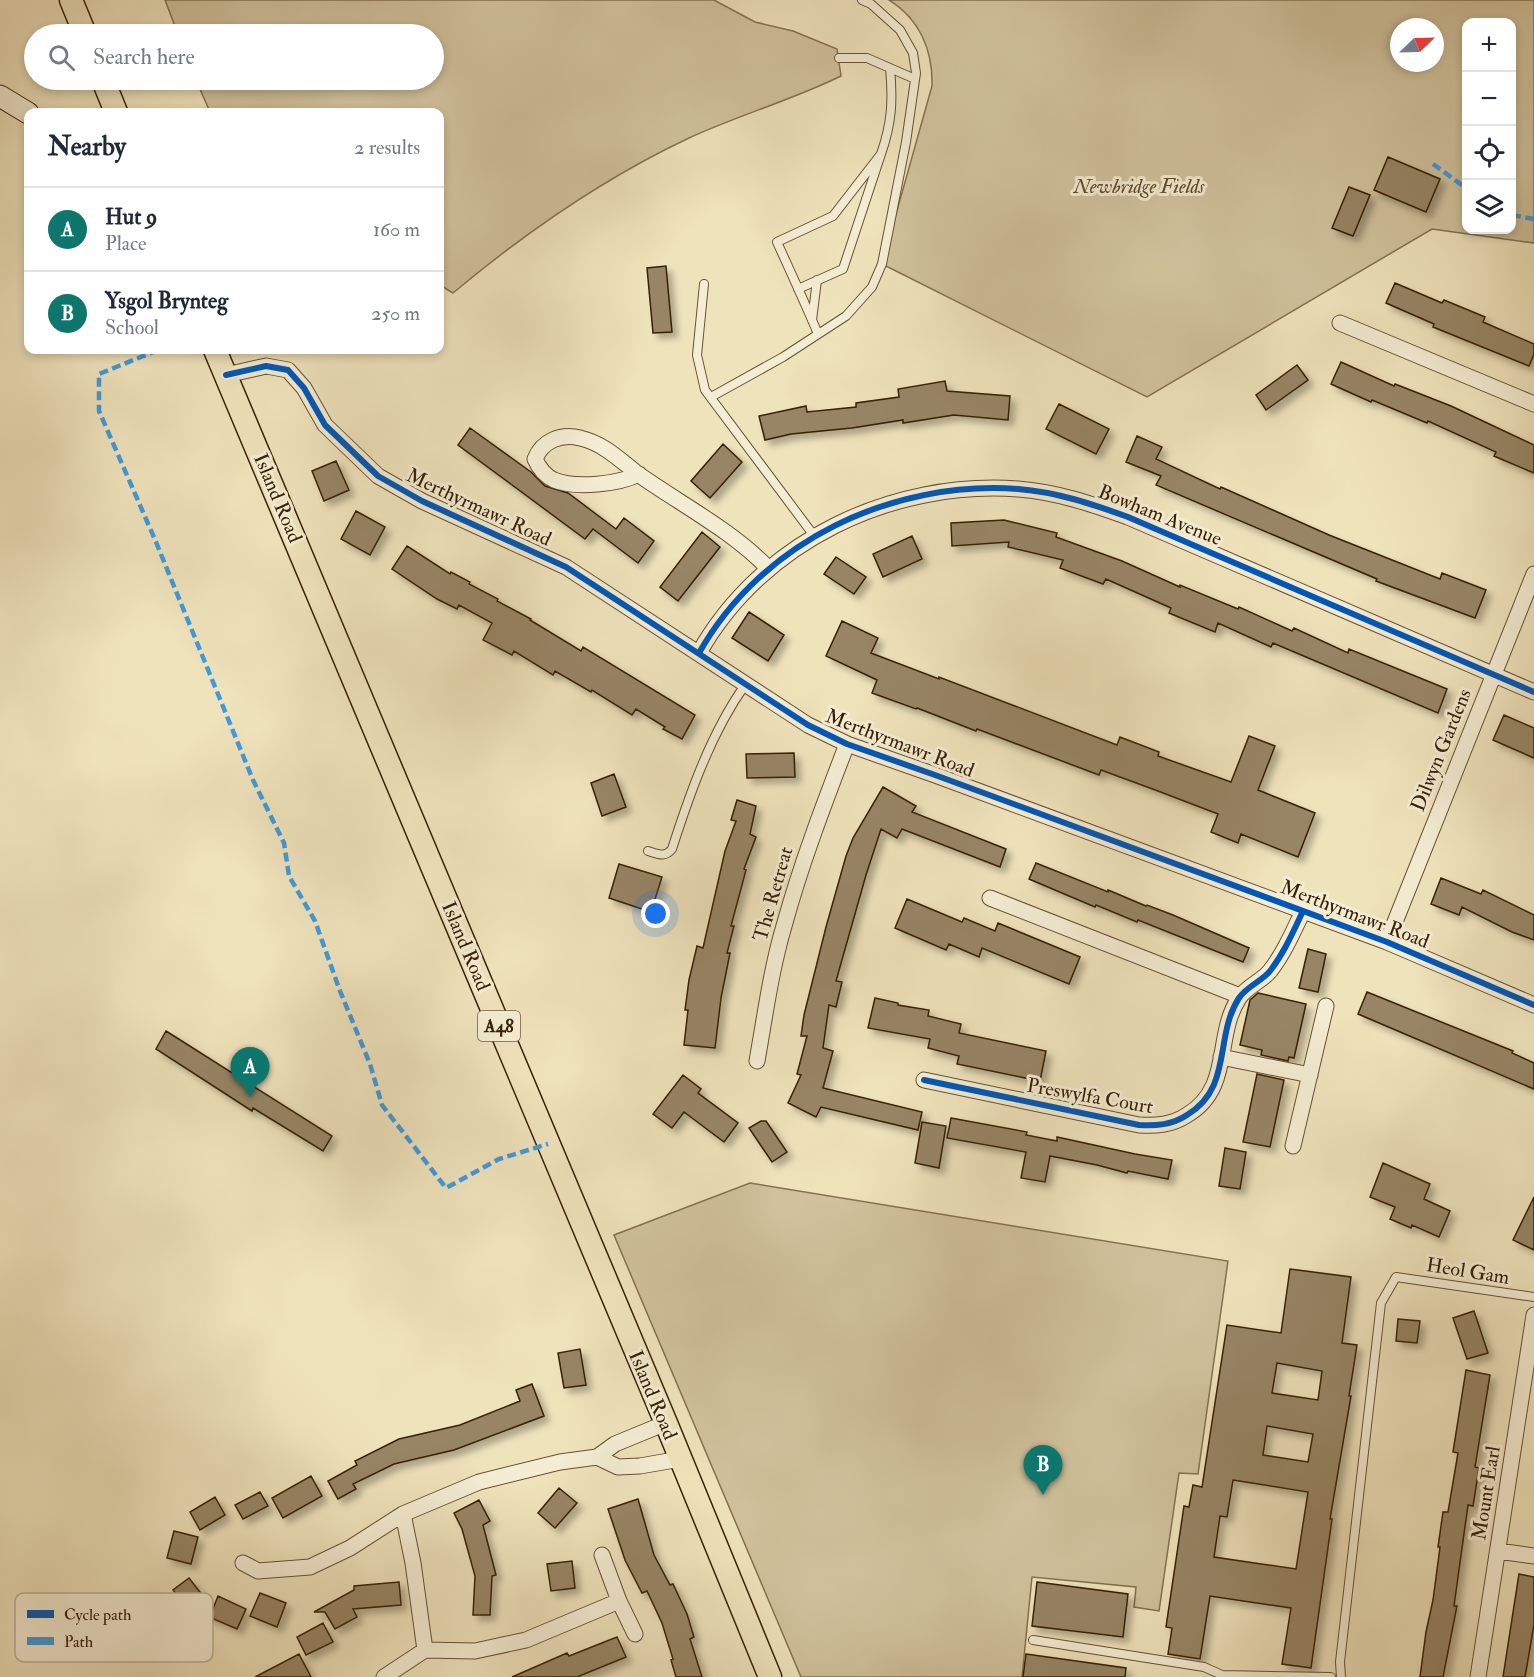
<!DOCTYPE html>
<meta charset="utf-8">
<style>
:root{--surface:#fff;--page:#f2f2f3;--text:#1f2937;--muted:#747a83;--line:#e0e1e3;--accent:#0f766e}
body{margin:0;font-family:"IM FELL Double Pica",serif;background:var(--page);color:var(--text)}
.controls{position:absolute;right:18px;top:18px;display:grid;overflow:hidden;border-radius:12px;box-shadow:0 3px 9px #0003}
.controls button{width:54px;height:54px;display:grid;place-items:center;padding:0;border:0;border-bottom:2px solid var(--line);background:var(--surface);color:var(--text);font:30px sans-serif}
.compass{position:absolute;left:1390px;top:18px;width:54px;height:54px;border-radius:50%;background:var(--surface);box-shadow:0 3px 9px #0003;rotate:67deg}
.you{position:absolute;left:656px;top:914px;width:21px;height:21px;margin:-15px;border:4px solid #fff;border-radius:50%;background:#1a73e8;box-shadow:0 0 0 9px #1a73e833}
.badge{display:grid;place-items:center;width:39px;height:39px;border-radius:50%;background:var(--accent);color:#fff;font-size:20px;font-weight:700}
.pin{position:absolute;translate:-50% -50px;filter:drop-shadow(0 2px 3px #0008)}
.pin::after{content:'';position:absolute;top:32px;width:21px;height:18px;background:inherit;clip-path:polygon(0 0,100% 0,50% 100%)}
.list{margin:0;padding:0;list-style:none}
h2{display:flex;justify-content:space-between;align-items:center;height:78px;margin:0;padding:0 24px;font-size:26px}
h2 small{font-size:20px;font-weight:400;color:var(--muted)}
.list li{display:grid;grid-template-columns:39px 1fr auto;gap:18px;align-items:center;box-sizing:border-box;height:84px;padding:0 24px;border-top:2px solid var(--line)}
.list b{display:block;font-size:22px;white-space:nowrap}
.list p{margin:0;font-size:20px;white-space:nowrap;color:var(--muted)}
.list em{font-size:20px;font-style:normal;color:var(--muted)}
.icon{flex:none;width:33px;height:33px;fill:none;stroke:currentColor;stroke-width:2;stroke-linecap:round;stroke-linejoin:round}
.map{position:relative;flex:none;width:1534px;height:1677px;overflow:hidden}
.search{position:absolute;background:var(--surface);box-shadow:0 3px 9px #0003;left:24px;top:24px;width:420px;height:66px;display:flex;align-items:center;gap:15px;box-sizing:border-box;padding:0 21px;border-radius:33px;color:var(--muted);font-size:22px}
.panel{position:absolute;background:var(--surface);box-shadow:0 3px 9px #0003;left:24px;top:108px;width:420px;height:246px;border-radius:12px}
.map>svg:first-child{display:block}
</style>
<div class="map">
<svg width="1534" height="1677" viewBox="0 0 1534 1677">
<defs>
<filter id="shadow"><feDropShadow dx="5.5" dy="5.5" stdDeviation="3" flood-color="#0004"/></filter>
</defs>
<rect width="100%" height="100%" fill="#efe3bc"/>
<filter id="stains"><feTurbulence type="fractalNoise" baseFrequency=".00333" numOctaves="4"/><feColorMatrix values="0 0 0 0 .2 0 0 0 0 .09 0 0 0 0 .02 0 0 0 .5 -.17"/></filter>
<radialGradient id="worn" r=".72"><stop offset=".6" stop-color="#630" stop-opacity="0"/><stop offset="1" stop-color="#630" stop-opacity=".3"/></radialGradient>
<path fill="#d0c29d" stroke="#847152" stroke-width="1.5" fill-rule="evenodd" d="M 165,0 L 714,0 L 755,22 L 793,31 L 837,49 L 841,76 C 792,100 739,115 689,138 C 602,179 526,232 453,293 L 440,285 L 440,112 L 210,112 L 196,80 L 434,80 L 434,34 L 178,34 Z
M 889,0 L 1534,0 L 1534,243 L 1432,229 L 1147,397 L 882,264 L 932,86 C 933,51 920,19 889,0 ZM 1466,22 L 1512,22 L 1512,230 L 1466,230 ZM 1399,27 L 1435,27 L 1435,63 L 1399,63 Z
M 750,1183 L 1228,1261 L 1198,1474 L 1179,1473 L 1159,1611 L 1134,1607 L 1136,1587 L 1032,1577 L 1022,1677 L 801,1677 L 614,1235 Z"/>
<path fill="#978565" stroke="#372006" stroke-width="1.5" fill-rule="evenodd" filter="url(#shadow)" d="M 1388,157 L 1440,179 L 1426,212 L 1374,190 Z
M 1349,187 L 1370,195 L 1353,236 L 1332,228 Z
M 666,266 L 672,332 L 653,333 L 647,268 Z
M 1395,283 L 1442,303 L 1444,300 L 1485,317 L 1483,322 L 1534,344 L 1534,354 L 1529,366 L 1433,327 L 1434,324 L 1386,303 Z
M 1341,362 L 1394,386 L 1395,384 L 1451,406 L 1534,445 L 1534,473 L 1494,456 L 1496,452 L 1428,421 L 1427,423 L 1372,400 L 1371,402 L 1331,384 Z
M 1297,365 L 1308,380 L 1266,410 L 1256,395 Z
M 945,381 L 947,391 L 1010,396 L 1008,420 L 954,415 L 903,423 L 903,420 L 852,428 L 791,434 L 765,440 L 759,416 L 806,406 L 807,412 L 856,407 L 856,403 L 899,397 L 898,389 Z
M 1059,404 L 1109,429 L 1096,454 L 1046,429 Z
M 470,428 L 531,472 L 545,486 L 568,493 L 616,529 L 624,518 L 654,541 L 638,563 L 593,529 L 585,539 L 458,445 Z
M 1137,436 L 1162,447 L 1156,459 L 1220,489 L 1221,487 L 1329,535 L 1440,579 L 1442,573 L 1486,590 L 1475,618 L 1376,581 L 1377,579 L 1156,485 L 1161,476 L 1126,462 Z
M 723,444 L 742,462 L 710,498 L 691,481 Z
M 336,461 L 349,490 L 324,501 L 312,471 Z
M 356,511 L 385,527 L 370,555 L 341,539 Z
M 1004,520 L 1057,533 L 1056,537 L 1122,561 L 1180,587 L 1180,585 L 1238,609 L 1239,607 L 1292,631 L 1294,628 L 1348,653 L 1349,649 L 1447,689 L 1438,713 L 1273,643 L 1271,647 L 1218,623 L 1215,632 L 1169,613 L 1171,608 L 1106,579 L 1103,584 L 1060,568 L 1063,560 L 1008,547 L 1009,542 L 952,546 L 951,523 Z
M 702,532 L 720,547 L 678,601 L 660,587 Z
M 912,536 L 922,559 L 883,577 L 873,554 Z
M 407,546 L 450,574 L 451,572 L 470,582 L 469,584 L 498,599 L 497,601 L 531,619 L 530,620 L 581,651 L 583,647 L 695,715 L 682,739 L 663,729 L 665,727 L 636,709 L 632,715 L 592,690 L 591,692 L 555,671 L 553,675 L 514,651 L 512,655 L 483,640 L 492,623 L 459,605 L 457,609 L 437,599 L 392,569 Z
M 836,557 L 866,577 L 854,594 L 824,574 Z
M 749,612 L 784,635 L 768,661 L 732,638 Z
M 842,621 L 878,638 L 871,653 L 939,679 L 939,677 L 1117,745 L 1120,737 L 1159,752 L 1158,756 L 1231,782 L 1249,736 L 1275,746 L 1258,790 L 1315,813 L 1298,857 L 1241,834 L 1238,843 L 1211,832 L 1218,814 L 1158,791 L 1101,770 L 1099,775 L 977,729 L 976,731 L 917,708 L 916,709 L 872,693 L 877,680 L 826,656 Z
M 1504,715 L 1534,728 L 1534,758 L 1493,740 Z
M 794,753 L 795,777 L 747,778 L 746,754 Z
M 614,774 L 626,807 L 602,816 L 591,783 Z
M 883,787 L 916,806 L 912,812 L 1006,849 L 1000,867 L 902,829 L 897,838 L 881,829 L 866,875 L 836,981 L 842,982 L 836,1007 L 829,1005 L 823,1048 L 833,1051 L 823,1088 L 922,1112 L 918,1130 L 821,1107 L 816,1117 L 788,1103 L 801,1075 L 797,1074 L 807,1036 L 801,1036 L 804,1015 L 826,927 L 846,856 L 853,838 Z
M 737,800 L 756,806 L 750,834 L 756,837 L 744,869 L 746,870 L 731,926 L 734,926 L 727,953 L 730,953 L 721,998 L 715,1048 L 684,1045 L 688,1010 L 685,1010 L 689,980 L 697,946 L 703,948 L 725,851 L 736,821 L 731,820 Z
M 1036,863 L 1108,892 L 1108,890 L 1146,906 L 1147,905 L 1173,915 L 1249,948 L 1243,962 L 1138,920 L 1137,922 L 1096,905 L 1095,907 L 1029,879 Z
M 619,864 L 662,877 L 651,912 L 609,898 Z
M 1441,878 L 1481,894 L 1483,890 L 1534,915 L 1534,940 L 1512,932 L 1462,907 L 1459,915 L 1431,904 Z
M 907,899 L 962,922 L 964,918 L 995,931 L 998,923 L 1080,957 L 1069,984 L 982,948 L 979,957 L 949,944 L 946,950 L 895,928 Z
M 1308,949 L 1326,954 L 1318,992 L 1299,988 Z
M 1367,992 L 1513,1051 L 1512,1053 L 1534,1063 L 1534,1089 L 1358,1014 Z
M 1258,993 L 1306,1004 L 1294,1058 L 1289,1057 L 1288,1061 L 1261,1055 L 1262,1050 L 1240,1045 L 1250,1000 Z
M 875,998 L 898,1003 L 898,1005 L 929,1010 L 928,1016 L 961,1024 L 959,1033 L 1046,1051 L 1040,1081 L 957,1064 L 959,1056 L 928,1048 L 930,1039 L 868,1028 Z
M 166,1031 L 332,1136 L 323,1151 L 253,1108 L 252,1111 L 156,1049 Z
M 1257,1074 L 1284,1080 L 1270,1147 L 1243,1142 Z
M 683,1075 L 701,1089 L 698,1093 L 738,1123 L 724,1142 L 684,1112 L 672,1128 L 653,1114 Z
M 951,1118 L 1027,1132 L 1026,1135 L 1057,1141 L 1057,1137 L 1135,1154 L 1172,1160 L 1168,1179 L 1128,1171 L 1127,1173 L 1097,1165 L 1050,1156 L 1045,1182 L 1021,1178 L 1026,1152 L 947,1138 Z
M 761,1121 L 766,1121 L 787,1152 L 772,1162 L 749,1128 Z
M 922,1122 L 946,1126 L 939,1168 L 915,1163 Z
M 1225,1148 L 1246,1152 L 1240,1189 L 1219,1186 Z
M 1383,1163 L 1430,1184 L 1424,1199 L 1450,1211 L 1439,1237 L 1412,1225 L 1411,1228 L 1390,1219 L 1395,1207 L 1370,1197 Z
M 1534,1197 L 1534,1250 L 1513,1240 Z
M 1290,1269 L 1351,1277 L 1342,1343 L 1357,1345 L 1349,1396 L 1351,1396 L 1330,1519 L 1332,1519 L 1311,1668 L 1282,1664 L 1291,1608 L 1210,1596 L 1200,1659 L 1168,1654 L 1172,1628 L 1166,1627 L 1184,1506 L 1189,1507 L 1193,1485 L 1202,1487 L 1227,1325 L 1281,1333 ZM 1277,1363 L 1322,1371 L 1318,1400 L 1272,1393 ZM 1267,1426 L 1313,1434 L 1308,1462 L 1263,1455 ZM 1233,1480 L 1308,1492 L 1296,1569 L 1214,1557 L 1220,1516 L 1227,1517 Z
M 1474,1311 L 1488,1353 L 1467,1359 L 1453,1318 Z
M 1398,1319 L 1420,1321 L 1417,1343 L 1396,1341 Z
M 580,1349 L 586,1385 L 564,1388 L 558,1353 Z
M 1466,1370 L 1490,1375 L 1475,1467 L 1479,1468 L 1473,1506 L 1468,1505 L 1454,1606 L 1457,1606 L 1443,1677 L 1420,1677 L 1426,1632 L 1433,1600 L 1440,1547 L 1438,1547 L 1443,1512 L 1448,1512 L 1458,1453 L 1453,1452 Z
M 532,1384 L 544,1416 L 454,1450 L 394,1464 L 353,1484 L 356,1489 L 338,1499 L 328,1481 L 357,1465 L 355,1461 L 399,1439 L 460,1425 L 520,1401 L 516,1390 Z
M 311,1476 L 322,1496 L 283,1518 L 272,1498 Z
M 559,1488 L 577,1503 L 555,1528 L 538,1513 Z
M 260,1492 L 268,1506 L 243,1519 L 235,1505 Z
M 215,1497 L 225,1515 L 200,1530 L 190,1512 Z
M 638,1499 L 654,1555 L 670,1585 L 673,1584 L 687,1614 L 694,1637 L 690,1639 L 702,1677 L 676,1677 L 671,1660 L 673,1659 L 662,1623 L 647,1591 L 642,1593 L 625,1560 L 608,1509 Z
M 479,1500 L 490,1521 L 483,1525 L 496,1575 L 492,1576 L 490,1615 L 473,1615 L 475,1576 L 462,1529 L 454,1513 Z
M 174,1531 L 198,1537 L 191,1564 L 167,1558 Z
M 572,1561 L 575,1588 L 551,1591 L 547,1564 Z
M 1519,1574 L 1534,1577 L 1534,1625 L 1525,1677 L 1503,1677 Z
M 189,1578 L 213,1609 L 218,1596 L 246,1609 L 237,1629 L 193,1610 L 190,1612 L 173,1590 Z
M 399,1582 L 401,1605 L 353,1609 L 357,1617 L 335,1629 L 325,1612 L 314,1612 L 354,1590 L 354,1586 Z
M 1037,1582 L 1128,1594 L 1123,1637 L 1032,1626 Z
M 260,1593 L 286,1603 L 277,1627 L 250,1616 Z
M 323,1623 L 333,1642 L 306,1655 L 297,1637 Z
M 617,1637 L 626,1657 L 577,1677 L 512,1677 L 567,1653 L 569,1656 Z
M 299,1654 L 311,1677 L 255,1677 Z
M 1026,1654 L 1126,1668 L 1125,1677 L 1023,1677 Z"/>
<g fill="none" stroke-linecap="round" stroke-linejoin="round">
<g stroke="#655134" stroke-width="10">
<path id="lane" d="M 839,58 L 867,58 L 915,79
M 881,154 C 892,123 893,100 890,68
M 704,284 L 697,355 L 705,390 L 815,537
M 798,289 L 843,269 L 881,154 L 833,216 L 777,242 C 791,273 805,303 818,334
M 812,320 L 817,280
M 711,397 L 783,357 L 846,316 L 872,287 L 882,264 L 906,142 L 916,73 L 913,53 L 900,30 L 871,4 L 862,0
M 648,851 C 658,854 665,858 672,849 C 690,793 711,733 745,685
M 1033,1640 L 1204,1667 L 1222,1675
M 1221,1677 L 1222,1675 L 1331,1677
M 1341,1677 L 1340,1662 L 1381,1303 L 1396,1277 L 1534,1297"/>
</g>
<g stroke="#655134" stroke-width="17">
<path id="street" d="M 1340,323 L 1534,404
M 226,375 L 266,366 L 288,370 L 304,388 L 325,425 L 378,476 L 422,501 L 566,567 L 808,725 L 847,744 L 935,775 L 1387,942 L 1534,1005
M 639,474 C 619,484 576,489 554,480 C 545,476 539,468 535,459 C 542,441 561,433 580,438 C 603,443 620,460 638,474 C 682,505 731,530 768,568
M 699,653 C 762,541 892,480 1018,489 C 1057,492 1092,504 1128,517 L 1534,692
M 990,898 L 1240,996
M 1387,942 L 1534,574
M 1221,1057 L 1310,1075
M 757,1061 C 765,1016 771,970 784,926 C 801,864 824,804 847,744
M 924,1080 L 1139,1125 C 1156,1126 1172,1125 1187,1115 C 1233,1088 1214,1036 1239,998 C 1246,987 1262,981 1270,971 C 1284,953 1293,932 1303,911
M 1293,1146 L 1326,1006
M 597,1457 L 618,1467 L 640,1466 L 680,1459
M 403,1514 L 413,1563 L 425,1650
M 1498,1551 L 1534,1556
M 602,1555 L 619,1601 L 635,1634
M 243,1563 L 258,1571 L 310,1567 L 350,1548 L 403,1514 L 479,1482 L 560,1462 L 597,1457 L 615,1444 L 666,1423
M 384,1677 L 425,1650 L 475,1651 L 526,1640 L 619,1601
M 1478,1677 L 1534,1315"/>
</g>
<g stroke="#372006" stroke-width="23">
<path id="secondary" d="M 0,96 L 28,113"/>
</g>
<g stroke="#372006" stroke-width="25">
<path id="primary" d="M 71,0 L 85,34
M 103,80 L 116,112
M 215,350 L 666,1423 L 770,1677"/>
</g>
<use href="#lane" stroke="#f5edd3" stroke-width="8"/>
<use href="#street" stroke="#f5edd3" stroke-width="15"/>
<use href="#secondary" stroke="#f5edd3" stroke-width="21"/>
<use href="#primary" stroke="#efe3bc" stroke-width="22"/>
<path stroke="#3e9bdd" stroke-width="4.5" stroke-dasharray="9 4.5" stroke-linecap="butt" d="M 1433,164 L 1466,188
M 1512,215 L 1534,219
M 158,350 L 99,374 L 99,411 L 156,542 L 253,780 L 284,843 L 289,876 L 315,921 L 340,991 L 370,1064 L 382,1105 L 446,1188 L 499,1159 L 548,1144"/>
<g stroke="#f5edd3" stroke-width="10">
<path id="cycleway" d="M 226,375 L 266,366 L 288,370 L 304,388 L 325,425 L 378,476 L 422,501 L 566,567 L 808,725 L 847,744 L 935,775 L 1387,942 L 1534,1005
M 699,653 C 762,541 892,480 1018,489 C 1057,492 1092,504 1128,517 L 1534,692
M 924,1080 L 1139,1125 C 1156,1126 1172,1125 1187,1115 C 1233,1088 1214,1036 1239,998 C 1246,987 1262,981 1270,971 C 1284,953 1293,932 1303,911"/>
</g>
<use href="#cycleway" stroke="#0057b8" stroke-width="6"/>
</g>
<g text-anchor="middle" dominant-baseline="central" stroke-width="6" stroke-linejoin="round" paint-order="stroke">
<rect fill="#f5edd3" stroke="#705e44" stroke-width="1.5" x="478" y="1011" width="42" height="30" rx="4.5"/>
<g font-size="18" font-weight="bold" fill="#372006">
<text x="499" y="1026">A48</text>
</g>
<g font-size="20" font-style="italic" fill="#5d482c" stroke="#f5edd3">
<text x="1139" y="186">Newbridge Fields</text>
</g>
<g font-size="20" fill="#372006" stroke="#f5edd3">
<text transform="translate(278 498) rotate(67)">Island Road</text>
<text transform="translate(479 507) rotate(25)">Merthyrmawr Road</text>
<text transform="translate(1160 515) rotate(22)">Bowham Avenue</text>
<text transform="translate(900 743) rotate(21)">Merthyrmawr Road</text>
<text transform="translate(1441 750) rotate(-68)">Dilwyn Gardens</text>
<text transform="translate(773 894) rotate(-74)">The Retreat</text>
<text transform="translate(1355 914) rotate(21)">Merthyrmawr Road</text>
<text transform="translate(466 946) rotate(67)">Island Road</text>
<text transform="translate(1090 1096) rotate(10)">Preswylfa Court</text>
<text transform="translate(1468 1271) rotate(9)">Heol Gam</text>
<text transform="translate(653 1395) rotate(67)">Island Road</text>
<text transform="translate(1486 1493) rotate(-81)">Mount Earl</text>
</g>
</g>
<rect x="15" y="1593" width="198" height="69" rx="9" fill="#f5edd3" stroke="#bcb096" stroke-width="1.5"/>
<rect x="27" y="1610" width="27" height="8" fill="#0057b8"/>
<rect x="27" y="1637" width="27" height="8" fill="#3e9bdd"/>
<g font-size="16" fill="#372006">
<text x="64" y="1620">Cycle path</text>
<text x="64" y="1647">Path</text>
</g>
<rect width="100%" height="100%" filter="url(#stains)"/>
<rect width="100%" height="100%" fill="url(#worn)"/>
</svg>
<div class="controls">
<button>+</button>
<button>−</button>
<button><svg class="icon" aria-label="locate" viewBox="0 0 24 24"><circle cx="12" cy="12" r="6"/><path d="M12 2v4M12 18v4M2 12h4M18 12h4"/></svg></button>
<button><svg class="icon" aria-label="layers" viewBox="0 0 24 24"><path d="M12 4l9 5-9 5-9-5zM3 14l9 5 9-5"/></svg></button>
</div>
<svg class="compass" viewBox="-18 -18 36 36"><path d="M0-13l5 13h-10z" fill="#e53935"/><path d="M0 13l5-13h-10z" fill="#747a83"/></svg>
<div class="you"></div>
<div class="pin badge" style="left:250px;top:1097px">A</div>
<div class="pin badge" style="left:1043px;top:1495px">B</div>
<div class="search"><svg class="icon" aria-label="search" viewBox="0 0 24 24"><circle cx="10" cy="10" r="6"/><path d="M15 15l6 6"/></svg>Search here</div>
<section class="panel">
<h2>Nearby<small>2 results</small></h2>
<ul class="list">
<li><span class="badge">A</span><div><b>Hut 9</b><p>Place</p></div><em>160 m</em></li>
<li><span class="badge">B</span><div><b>Ysgol Brynteg</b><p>School</p></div><em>250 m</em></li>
</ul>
</section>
</div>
